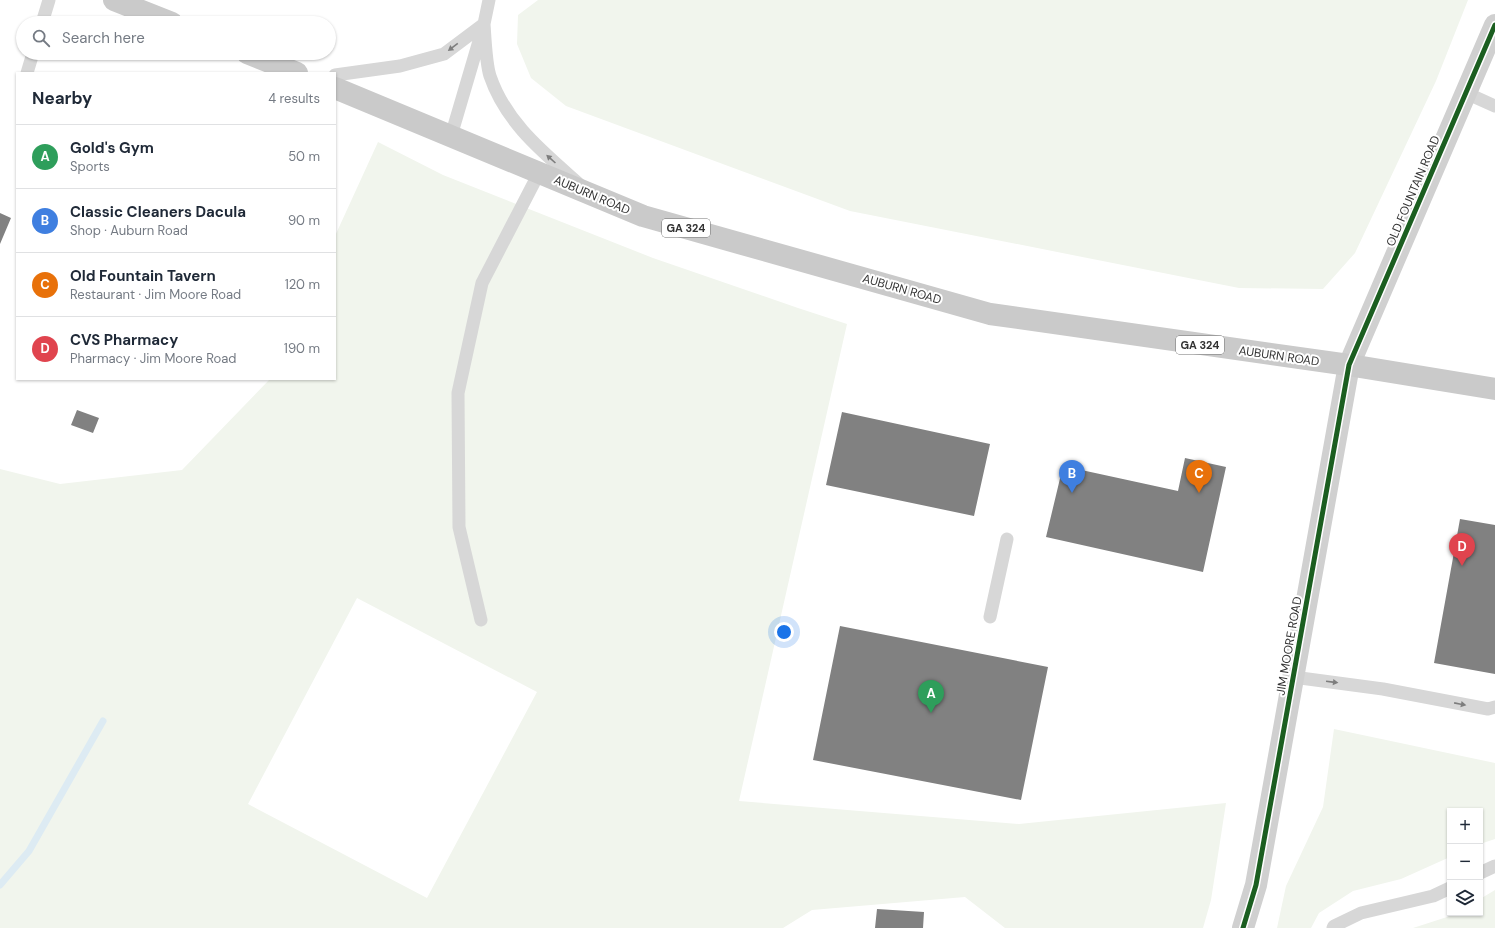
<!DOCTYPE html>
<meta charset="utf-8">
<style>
:root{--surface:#fff;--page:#f2f2f3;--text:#1f2937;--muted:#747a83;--line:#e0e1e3;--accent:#7a7a7a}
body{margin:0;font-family:"DM Sans",sans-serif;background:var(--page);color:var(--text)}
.controls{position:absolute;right:12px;bottom:12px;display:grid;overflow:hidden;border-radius:0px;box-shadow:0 1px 3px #0004}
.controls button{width:36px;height:36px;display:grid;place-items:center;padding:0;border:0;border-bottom:1px solid var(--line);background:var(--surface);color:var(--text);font:20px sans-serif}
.you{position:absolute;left:784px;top:632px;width:14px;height:14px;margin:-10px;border:3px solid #fff;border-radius:50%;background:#1a73e8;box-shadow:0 0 0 6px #1a73e833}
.badge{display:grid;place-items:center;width:26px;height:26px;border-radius:50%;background:var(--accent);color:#fff;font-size:13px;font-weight:700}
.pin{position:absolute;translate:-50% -33px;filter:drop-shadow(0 1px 2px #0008)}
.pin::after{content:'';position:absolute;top:21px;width:14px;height:12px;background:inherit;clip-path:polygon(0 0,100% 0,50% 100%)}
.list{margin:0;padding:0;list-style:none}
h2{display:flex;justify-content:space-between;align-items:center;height:52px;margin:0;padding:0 16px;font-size:17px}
h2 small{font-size:13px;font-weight:400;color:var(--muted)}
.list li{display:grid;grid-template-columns:26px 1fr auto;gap:12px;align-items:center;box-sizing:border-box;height:64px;padding:0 16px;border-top:1px solid var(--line)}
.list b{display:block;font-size:15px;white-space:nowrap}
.list p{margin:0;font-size:13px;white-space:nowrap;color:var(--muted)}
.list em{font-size:13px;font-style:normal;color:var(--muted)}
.icon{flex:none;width:22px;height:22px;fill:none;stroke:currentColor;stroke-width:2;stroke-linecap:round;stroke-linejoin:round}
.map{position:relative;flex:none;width:1495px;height:928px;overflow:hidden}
.search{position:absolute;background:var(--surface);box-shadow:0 1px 3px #0004;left:16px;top:16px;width:320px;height:44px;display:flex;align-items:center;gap:10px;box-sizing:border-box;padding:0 14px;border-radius:22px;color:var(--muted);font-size:15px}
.panel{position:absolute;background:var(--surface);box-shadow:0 1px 3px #0004;left:16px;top:72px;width:320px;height:308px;border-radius:0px}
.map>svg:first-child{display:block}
</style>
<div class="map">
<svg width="1495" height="928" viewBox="0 0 1495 928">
<rect width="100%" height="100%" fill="#fff"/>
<path fill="#f1f5ed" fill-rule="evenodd" d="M 538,0 L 1468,0 L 1436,81 L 1355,253 L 1323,289 L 1239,288 L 850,211 L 566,106 L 531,78 L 517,44 L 518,15 Z
M 378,142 L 443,175 L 653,258 L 798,308 L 847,324 L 739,801 L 1019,824 L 1226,803 L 1211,900 L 1203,928 L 1005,928 L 965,897 L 812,910 L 783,928 L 0,928 L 0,469 L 60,484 L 182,470 L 270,379 L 335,379 L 335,236 ZM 357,598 L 537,692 L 427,898 L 248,804 Z
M 1334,729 L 1495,763 L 1495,839 L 1480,844 L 1480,811 L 1450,811 L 1450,857 L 1401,879 L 1353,891 L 1319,913 L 1311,928 L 1277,928 L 1286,886 L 1323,807 Z
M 1495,890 L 1495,928 L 1413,928 L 1447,917 L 1454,913 L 1480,913 L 1480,899 Z"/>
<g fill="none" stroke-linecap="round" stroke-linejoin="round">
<path stroke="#ddebf3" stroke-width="7" d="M 0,885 L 29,851 L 103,721"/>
</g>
<path fill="#818181" d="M 0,213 L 11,218 L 0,244 Z
M 77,410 L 99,418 L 93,433 L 71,425 Z
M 842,412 L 990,444 L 974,516 L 826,485 Z
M 1185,458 L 1226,467 L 1203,572 L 1046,537 L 1063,466 L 1178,491 Z
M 1460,519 L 1495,525 L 1495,674 L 1434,663 Z
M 840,626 L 1048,667 L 1021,800 L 813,760 Z
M 877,909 L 924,912 L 923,928 L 875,928 Z"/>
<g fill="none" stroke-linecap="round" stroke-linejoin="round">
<path stroke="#d7d7d7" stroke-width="13" d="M 42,23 L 49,0
M 484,24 C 485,38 486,64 490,76 C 506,123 543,152 579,184
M 27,73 L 33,53
M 335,75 L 400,66 L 444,54 L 484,24
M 1466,93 L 1495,106
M 451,136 L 484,24 L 489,0
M 990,617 L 1007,539
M 481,620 L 459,527 L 458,393 L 482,283 L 539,173
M 1293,677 L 1383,689 L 1488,709 L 1495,707
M 1480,873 L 1495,866
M 1333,928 L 1334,926 L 1361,913 L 1433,896 L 1450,888"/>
<path stroke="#d0d0d0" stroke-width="22" d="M 1243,928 L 1256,885 L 1349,365 L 1495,25"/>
<path stroke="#cacaca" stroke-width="22" d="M 114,0 L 172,23
M 247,53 L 297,73
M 335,88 L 643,216 L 990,314 L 1349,365 L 1495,389"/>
<g stroke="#fff" stroke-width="8">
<path id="cycleway" d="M 1243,928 L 1256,885 L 1349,365 L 1495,25"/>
</g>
<use href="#cycleway" stroke="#1b5e20" stroke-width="5"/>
</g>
<defs><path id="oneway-solid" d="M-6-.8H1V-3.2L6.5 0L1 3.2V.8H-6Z"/></defs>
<g fill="#7d7d7d">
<use href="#oneway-solid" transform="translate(453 47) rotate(143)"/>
<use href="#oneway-solid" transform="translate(551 159) rotate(-138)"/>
<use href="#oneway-solid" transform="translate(1332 682) rotate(7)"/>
<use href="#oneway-solid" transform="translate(1460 704) rotate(11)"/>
</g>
<g text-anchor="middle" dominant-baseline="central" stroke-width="4" stroke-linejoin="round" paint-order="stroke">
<g fill="#fff" stroke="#707070" stroke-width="1">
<rect x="662" y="219" width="48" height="18" rx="3"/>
<rect x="1176" y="336" width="48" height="18" rx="3"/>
</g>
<g font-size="11" font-weight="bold" fill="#333">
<text x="686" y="228">GA 324</text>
<text x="1200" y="345">GA 324</text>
</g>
<g font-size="12" fill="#333" stroke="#fff">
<text transform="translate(1413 191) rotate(-67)">OLD FOUNTAIN ROAD</text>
<text transform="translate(592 195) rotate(23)">AUBURN ROAD</text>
<text transform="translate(902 289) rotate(16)">AUBURN ROAD</text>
<text transform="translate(1279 356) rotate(8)">AUBURN ROAD</text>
<text transform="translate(1289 646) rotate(-80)">JIM MOORE ROAD</text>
</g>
</g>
</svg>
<div class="controls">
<button>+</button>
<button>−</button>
<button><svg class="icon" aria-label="layers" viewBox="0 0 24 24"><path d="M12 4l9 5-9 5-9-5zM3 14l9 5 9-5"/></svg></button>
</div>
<div class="you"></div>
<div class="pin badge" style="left:931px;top:713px;background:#2e9e5b">A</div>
<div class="pin badge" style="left:1072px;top:493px;background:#3f7fe0">B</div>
<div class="pin badge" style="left:1199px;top:493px;background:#e8710a">C</div>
<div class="pin badge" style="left:1462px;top:566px;background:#e0444e">D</div>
<div class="search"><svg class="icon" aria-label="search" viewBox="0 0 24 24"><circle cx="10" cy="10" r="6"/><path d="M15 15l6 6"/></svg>Search here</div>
<section class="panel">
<h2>Nearby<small>4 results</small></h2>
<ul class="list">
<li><span class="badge" style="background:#2e9e5b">A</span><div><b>Gold's Gym</b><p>Sports</p></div><em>50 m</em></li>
<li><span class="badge" style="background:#3f7fe0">B</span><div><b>Classic Cleaners Dacula</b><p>Shop · Auburn Road</p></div><em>90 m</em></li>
<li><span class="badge" style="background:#e8710a">C</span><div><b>Old Fountain Tavern</b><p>Restaurant · Jim Moore Road</p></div><em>120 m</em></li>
<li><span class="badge" style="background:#e0444e">D</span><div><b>CVS Pharmacy</b><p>Pharmacy · Jim Moore Road</p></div><em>190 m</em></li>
</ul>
</section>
</div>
